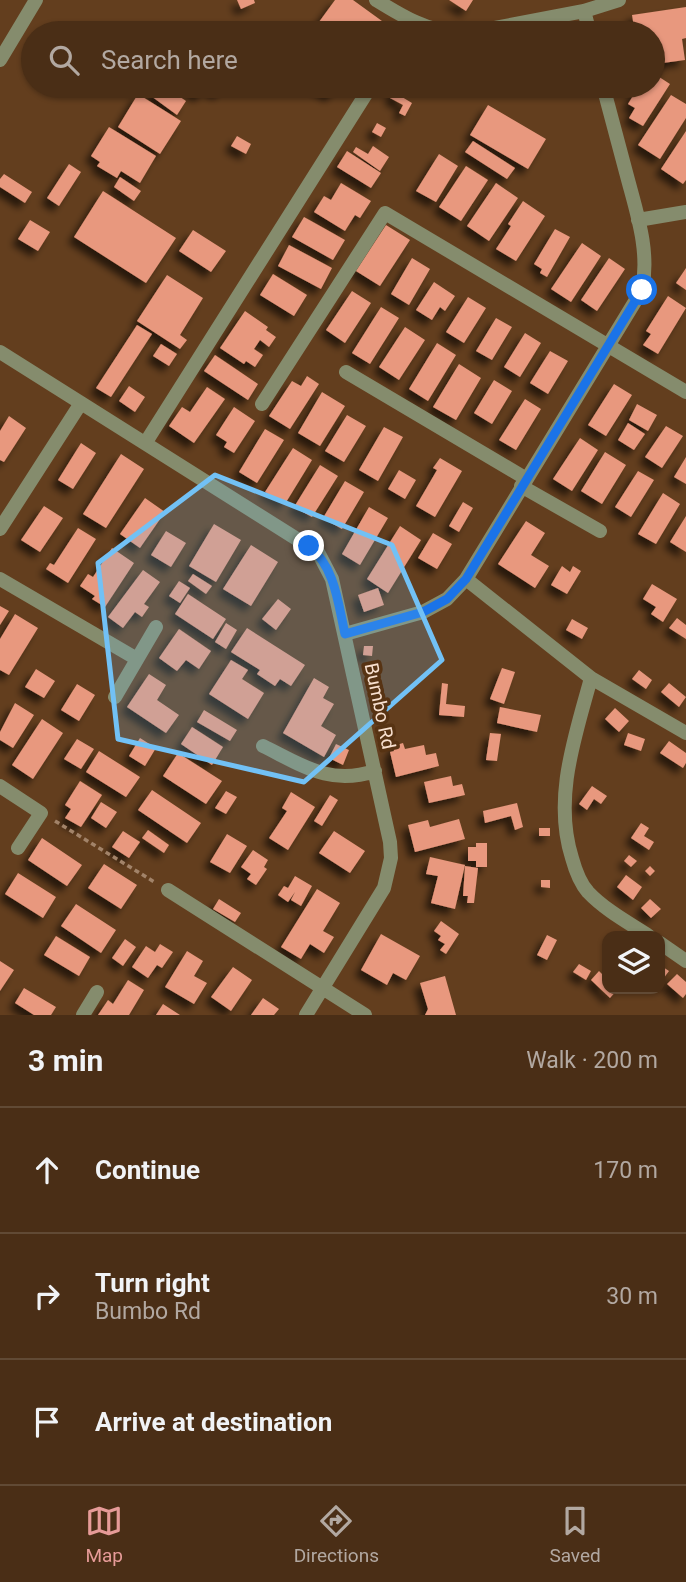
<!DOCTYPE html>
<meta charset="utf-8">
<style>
:root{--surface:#4a2e16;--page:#51361f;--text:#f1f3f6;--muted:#b2a8a1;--line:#614a35;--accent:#e69b98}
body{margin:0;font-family:Roboto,sans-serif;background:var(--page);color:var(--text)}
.controls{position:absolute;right:21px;bottom:21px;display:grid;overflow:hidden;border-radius:14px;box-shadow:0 2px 5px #0004}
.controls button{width:63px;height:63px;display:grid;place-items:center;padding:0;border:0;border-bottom:2px solid var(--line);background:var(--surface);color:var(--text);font:35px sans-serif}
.stop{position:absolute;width:21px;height:21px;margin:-16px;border:5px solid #1a73e8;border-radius:50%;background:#fff}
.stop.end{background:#1a73e8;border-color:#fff;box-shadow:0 2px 7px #0008}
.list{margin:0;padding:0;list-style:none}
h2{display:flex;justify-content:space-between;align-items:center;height:91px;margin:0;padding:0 28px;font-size:30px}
h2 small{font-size:23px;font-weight:400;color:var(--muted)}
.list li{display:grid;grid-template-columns:46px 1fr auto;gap:21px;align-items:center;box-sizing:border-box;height:126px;padding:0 28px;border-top:2px solid var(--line)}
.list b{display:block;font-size:26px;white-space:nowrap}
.list p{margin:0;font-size:23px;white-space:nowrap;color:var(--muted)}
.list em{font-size:23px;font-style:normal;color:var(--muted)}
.icon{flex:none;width:38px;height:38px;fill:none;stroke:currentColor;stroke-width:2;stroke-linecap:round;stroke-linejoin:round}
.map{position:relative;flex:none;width:686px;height:1015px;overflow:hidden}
.search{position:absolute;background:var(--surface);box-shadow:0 2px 5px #0004;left:21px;right:21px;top:21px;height:77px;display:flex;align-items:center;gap:18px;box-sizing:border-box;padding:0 24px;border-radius:38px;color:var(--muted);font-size:26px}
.sheet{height:469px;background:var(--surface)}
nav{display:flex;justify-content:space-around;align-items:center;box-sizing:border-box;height:98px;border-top:2px solid var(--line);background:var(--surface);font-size:19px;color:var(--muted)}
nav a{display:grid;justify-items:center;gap:4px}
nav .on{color:var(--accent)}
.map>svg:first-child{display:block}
</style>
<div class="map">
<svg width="686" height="1015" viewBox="0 0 686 1015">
<defs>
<filter id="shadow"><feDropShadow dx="-6" dy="6" stdDeviation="3.5" flood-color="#0009"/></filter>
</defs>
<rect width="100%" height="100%" fill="#633e1e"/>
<path fill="#e8987e" filter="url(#shadow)" d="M 237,0 L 254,0 L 255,3 L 241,9 Z
M 335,0 L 353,0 L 393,29 L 390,33 L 311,33 Z
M 449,0 L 473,0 L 466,11 Z
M 686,7 L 686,38 L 682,39 L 685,60 L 655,64 L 653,33 L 635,33 L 632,15 Z
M 194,24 L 208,33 L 188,33 Z
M 653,73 L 670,84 L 643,126 L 629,118 L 635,108 L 628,104 L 639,86 L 653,86 Z
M 158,86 L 164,86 L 186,101 L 177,115 L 151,96 Z
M 194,86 L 206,88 L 200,96 L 191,90 Z
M 211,86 L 224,86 L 219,94 L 210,88 Z
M 316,86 L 338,86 L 331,96 Z
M 396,88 L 405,92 L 402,97 L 412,103 L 405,116 L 399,113 L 403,105 L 390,98 Z
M 138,94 L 181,121 L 160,154 L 118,127 Z
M 671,95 L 686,104 L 686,118 L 660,159 L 638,145 Z
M 488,105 L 546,139 L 528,169 L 470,135 Z
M 377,123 L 386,128 L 381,137 L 372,132 Z
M 109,127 L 156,156 L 140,183 L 121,171 L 117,178 L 97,166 L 100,162 L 91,156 Z
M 686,131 L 686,180 L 683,184 L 661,169 Z
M 237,136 L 251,144 L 246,154 L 231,146 Z
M 473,141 L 515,168 L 507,179 L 465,152 Z
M 373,146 L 389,157 L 380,171 L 353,152 L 356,147 L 368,154 Z
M 347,151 L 381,173 L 371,188 L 337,167 Z
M 439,154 L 458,166 L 436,202 L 416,191 Z
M 69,164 L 81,172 L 59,206 L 47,198 Z
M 466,166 L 488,180 L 461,221 L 439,207 Z
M 4,174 L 32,192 L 25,203 L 0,187 L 0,179 Z
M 120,177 L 141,191 L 134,201 L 114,187 Z
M 341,183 L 371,201 L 360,218 L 355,215 L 345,231 L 314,212 L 324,196 L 331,200 Z
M 496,183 L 518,198 L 489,241 L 467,226 Z
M 103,191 L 176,238 L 146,283 L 74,237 Z
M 523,201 L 545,216 L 516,261 L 496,249 L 511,226 L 508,224 Z
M 304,217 L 345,240 L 333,260 L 292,237 Z
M 30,220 L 50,232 L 38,251 L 18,239 Z
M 386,225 L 410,240 L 380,286 L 356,271 Z
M 555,229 L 570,237 L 547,277 L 540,273 L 542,269 L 534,264 Z
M 193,230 L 226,251 L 211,272 L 179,251 Z
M 582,243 L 601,256 L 571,302 L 551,289 Z
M 289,245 L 332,268 L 321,289 L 278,266 Z
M 412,258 L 430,269 L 409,305 L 391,294 Z
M 609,258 L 625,269 L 597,311 L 581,300 Z
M 686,268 L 686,290 L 676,283 Z
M 273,274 L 307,295 L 294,316 L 260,295 Z
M 167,275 L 203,298 L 180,335 L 187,340 L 180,349 L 137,321 Z
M 434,282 L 455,296 L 445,311 L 440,307 L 432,320 L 416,310 Z
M 352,291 L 371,303 L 345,343 L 326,330 Z
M 668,296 L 686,308 L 658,354 L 643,345 L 651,334 L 646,331 Z
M 468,297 L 486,308 L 464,343 L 446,332 Z
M 381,307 L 399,318 L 370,364 L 352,353 Z
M 245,311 L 268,327 L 266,330 L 276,337 L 269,347 L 260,340 L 254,349 L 263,355 L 255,367 L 246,361 L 244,364 L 220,348 Z
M 496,318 L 512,327 L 492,360 L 476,351 Z
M 137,325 L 152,334 L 111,397 L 96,388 Z
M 405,327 L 425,340 L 399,380 L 379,367 Z
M 525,333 L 541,343 L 520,377 L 504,367 Z
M 437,343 L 456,355 L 428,401 L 409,389 Z
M 161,344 L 177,354 L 169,366 L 153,356 Z
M 550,351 L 568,361 L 548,394 L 530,383 Z
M 215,355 L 258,384 L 248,400 L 204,371 Z
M 459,364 L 481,378 L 456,420 L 433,407 Z
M 307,376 L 319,384 L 290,429 L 269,416 L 292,381 L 301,386 Z
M 494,380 L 512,391 L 492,424 L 474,413 Z
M 614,384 L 632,395 L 606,436 L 588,425 Z
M 129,386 L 145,397 L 135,412 L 119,401 Z
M 207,387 L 225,399 L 194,443 L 169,426 L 182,407 L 190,412 Z
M 322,392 L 345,406 L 320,446 L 298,433 Z
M 525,399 L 541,409 L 516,450 L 499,440 Z
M 637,404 L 657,415 L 648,431 L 629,420 Z
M 234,407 L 255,421 L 234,453 L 224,447 L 227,442 L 216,435 Z
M 347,415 L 366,426 L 344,462 L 325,451 Z
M 9,416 L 26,428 L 4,462 L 0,460 L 0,431 Z
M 628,423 L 645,434 L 634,450 L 618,440 Z
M 666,426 L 683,436 L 662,468 L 645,457 Z
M 384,427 L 403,437 L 378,481 L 359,470 Z
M 265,429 L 284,440 L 257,483 L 239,472 Z
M 580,438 L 598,450 L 572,491 L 553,479 Z
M 81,443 L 96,453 L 73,489 L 58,480 Z
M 293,448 L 312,460 L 285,504 L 265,492 Z
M 605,452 L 626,465 L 602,504 L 581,491 Z
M 121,454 L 144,469 L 106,528 L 83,514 Z
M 686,457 L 686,484 L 674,477 Z
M 440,458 L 462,471 L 435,517 L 416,506 L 437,470 L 433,468 Z
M 320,465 L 338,476 L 312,517 L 294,507 Z
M 399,470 L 416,480 L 405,499 L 388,489 Z
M 638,471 L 654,480 L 631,517 L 615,507 Z
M 345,481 L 364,492 L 342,529 L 323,518 Z
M 663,493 L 680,504 L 656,544 L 638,534 Z
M 145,498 L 165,512 L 140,548 L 120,534 Z
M 463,502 L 473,508 L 459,532 L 449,526 Z
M 44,506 L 63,518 L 40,552 L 21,540 Z
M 369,507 L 388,518 L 360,565 L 342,554 Z
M 686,516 L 686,552 L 670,542 Z
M 526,521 L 545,533 L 531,555 L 549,566 L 535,588 L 498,564 Z
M 214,524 L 241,540 L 216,582 L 189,566 Z
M 400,526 L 421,540 L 388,593 L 367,579 Z
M 78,528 L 96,539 L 68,583 L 46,569 L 50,563 L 54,565 Z
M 166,531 L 186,543 L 171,567 L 151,555 Z
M 433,533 L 452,544 L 437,569 L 418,558 Z
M 251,545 L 278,562 L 251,606 L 223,589 Z
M 112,548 L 134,563 L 105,607 L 92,599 L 95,596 L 80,586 L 88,574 L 93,577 Z
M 562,566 L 570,572 L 573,566 L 581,571 L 567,594 L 551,585 Z
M 143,570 L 160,582 L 144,604 L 149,607 L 142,617 L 135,612 L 123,628 L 108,617 Z
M 193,574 L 212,586 L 206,594 L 188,581 Z
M 179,581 L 190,588 L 180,603 L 169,596 Z
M 652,584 L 677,599 L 663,622 L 651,614 L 656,607 L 643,599 Z
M 378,588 L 384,605 L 364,612 L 358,595 Z
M 188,594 L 226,619 L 213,639 L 175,614 Z
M 278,599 L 291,609 L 276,630 L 262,619 Z
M 0,606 L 9,611 L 0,625 Z
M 15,614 L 38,628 L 9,675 L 0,670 L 0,639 Z
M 677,618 L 686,625 L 686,639 L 669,628 Z
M 572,619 L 588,628 L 582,639 L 566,630 Z
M 226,623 L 237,630 L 226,649 L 215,642 Z
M 247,628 L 305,665 L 291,686 L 280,679 L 275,686 L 257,674 L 260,670 L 231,652 Z
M 179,629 L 211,651 L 199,669 L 186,660 L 177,671 L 159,658 Z
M 364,646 L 373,646 L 372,656 L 363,655 Z
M 231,660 L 248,670 L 242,679 L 264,693 L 248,719 L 209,694 Z
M 502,668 L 515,672 L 504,704 L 490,699 Z
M 36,669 L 55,681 L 44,698 L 25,687 Z
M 639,670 L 652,680 L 646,689 L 632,679 Z
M 149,674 L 166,685 L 157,700 L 179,715 L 166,733 L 127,707 Z
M 314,678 L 329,687 L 323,698 L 334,704 L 321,726 L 336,735 L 324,757 L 283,733 Z
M 442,683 L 448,684 L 446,704 L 465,706 L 464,717 L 439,715 Z
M 669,683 L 686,697 L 679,707 L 661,692 Z
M 77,684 L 95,695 L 79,721 L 61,710 Z
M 15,703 L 34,715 L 13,748 L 0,740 L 0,732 Z
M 500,707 L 541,715 L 537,732 L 497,723 Z
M 615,708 L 629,721 L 619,732 L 605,719 Z
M 204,710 L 237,730 L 230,741 L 197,722 Z
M 42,719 L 63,733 L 33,779 L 12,765 Z
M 192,727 L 223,747 L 212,765 L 181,744 Z
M 490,733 L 501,734 L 497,761 L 486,760 Z
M 628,733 L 645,739 L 641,751 L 624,745 Z
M 140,738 L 156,748 L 145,766 L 129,756 Z
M 77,739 L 94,749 L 81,769 L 64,759 Z
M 669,741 L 686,753 L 686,763 L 683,768 L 660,753 Z
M 403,743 L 405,749 L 424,745 L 426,755 L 436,753 L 439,766 L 396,777 L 390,752 L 394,751 L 393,746 Z
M 336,744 L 349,750 L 343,765 L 329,758 Z
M 99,751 L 140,777 L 126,797 L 86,772 Z
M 178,753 L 222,781 L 206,804 L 163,776 Z
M 451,776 L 453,786 L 462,784 L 465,795 L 429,803 L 424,782 Z
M 80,781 L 102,795 L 81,827 L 65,818 L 71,809 L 65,805 Z
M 592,786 L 607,796 L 601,804 L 594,799 L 587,810 L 579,804 Z
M 152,790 L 201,823 L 187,843 L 138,810 Z
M 226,791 L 237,797 L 226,814 L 215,808 Z
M 291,792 L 315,807 L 288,850 L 269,838 L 287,811 L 282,808 Z
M 330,795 L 338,800 L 322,826 L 314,821 Z
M 101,802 L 117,812 L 106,828 L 91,818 Z
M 517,803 L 523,827 L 515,830 L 511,816 L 485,823 L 483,811 Z
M 459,819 L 465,839 L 415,852 L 408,825 L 428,820 L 430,827 Z
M 641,823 L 649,828 L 644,836 L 654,842 L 649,850 L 631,838 Z
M 539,828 L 550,828 L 550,836 L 539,836 Z
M 148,830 L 169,845 L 164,853 L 142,838 Z
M 123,831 L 140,842 L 129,858 L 112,847 Z
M 334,831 L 365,851 L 350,873 L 319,853 Z
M 227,834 L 247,846 L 230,873 L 210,862 Z
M 42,838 L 82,865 L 67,886 L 28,860 Z
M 476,843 L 487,843 L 487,867 L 476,867 L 476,861 L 468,861 L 468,847 L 476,847 Z
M 253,850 L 268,860 L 264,867 L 267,869 L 256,885 L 247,879 L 251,874 L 241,867 Z
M 629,855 L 637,861 L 631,867 L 624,861 Z
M 430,857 L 465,865 L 455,909 L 431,903 L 438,876 L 426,874 Z
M 104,864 L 137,885 L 121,909 L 88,888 Z
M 465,866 L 478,868 L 474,903 L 467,903 L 468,896 L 463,896 Z
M 650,866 L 655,871 L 650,876 L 645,871 Z
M 18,873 L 56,897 L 43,918 L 5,894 Z
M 626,875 L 642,887 L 633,900 L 617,887 Z
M 295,876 L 312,886 L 301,906 L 291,900 L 295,892 L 288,902 L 278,895 L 284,886 L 288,888 Z
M 541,880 L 550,880 L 550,888 L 541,887 Z
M 317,889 L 340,903 L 323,931 L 334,937 L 324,953 L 310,944 L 301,959 L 281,947 Z
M 219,899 L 241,913 L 235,922 L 213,909 Z
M 650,899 L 661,909 L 651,918 L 641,908 Z
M 76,904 L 116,930 L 101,953 L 61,926 Z
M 441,921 L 459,934 L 446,954 L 440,950 L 445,944 L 438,940 L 441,936 L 434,931 Z
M 381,934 L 420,956 L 406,980 L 393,973 L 387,985 L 361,970 Z
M 547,935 L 557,940 L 547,960 L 537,955 Z
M 56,936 L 90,957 L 79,976 L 44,955 Z
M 125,939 L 136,947 L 123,966 L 112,958 Z
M 160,944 L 173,952 L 162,968 L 157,965 L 148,978 L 132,967 L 146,946 L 155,952 Z
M 187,951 L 203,961 L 194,976 L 207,983 L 194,1004 L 165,987 Z
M 0,961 L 14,970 L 0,991 Z
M 579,964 L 591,971 L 586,980 L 573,972 Z
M 660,965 L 669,971 L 660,983 Z
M 233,967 L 252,980 L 231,1011 L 211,997 Z
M 599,971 L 607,979 L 607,989 L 618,989 L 610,998 L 591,980 Z
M 677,974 L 686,982 L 686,994 L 683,998 L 667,984 Z
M 445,976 L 456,1015 L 425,1015 L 428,1009 L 420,983 Z
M 128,980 L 144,990 L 129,1015 L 98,1015 L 108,1000 L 113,1004 Z
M 24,988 L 56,1007 L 51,1015 L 34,1015 L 15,1003 Z
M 263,998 L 279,1009 L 274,1015 L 251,1015 Z
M 163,1004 L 180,1015 L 156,1015 Z"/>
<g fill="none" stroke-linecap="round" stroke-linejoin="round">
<path stroke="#a28369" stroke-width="3.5" stroke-dasharray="5 3.5" stroke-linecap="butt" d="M 55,821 L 156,883"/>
<path stroke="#858c6d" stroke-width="14" d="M 376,0 C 402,16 426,31 458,33
M 584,11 L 590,33
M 468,33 L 584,11 L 619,0
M 0,60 L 36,0
M 638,220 L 686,212
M 0,352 L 308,546 L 319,554 L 332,579 L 390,842 L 391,858 L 384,888 L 306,1015
M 346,372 L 525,478
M 262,404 L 385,213 L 686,392
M 146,442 L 371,86
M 521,486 L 600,531
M 0,529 L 81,403
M 0,579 L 137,659
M 466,579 L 591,678 L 686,733
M 345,634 L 423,612 L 447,599 L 466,579 L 642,290 C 650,251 637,214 627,176 C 619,146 611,116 603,86
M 591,678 C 575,737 553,798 572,858 C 575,869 580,883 588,892 C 605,910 629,923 649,936
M 115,697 L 156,627
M 263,746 C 302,765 329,786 375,771
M 0,786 L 41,813 L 18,848
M 168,890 L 365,1015
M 660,943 L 686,961
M 83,1015 L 97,992"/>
</g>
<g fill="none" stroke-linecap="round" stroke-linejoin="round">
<path stroke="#1a73e8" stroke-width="9" d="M 309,546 C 335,567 338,603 345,634 L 423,612 L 447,599 L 466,579 L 642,290"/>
</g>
<path fill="#72c1f5" fill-opacity="0.2" stroke="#72c1f5" stroke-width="5" stroke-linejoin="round" d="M 215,475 L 392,545 L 442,660 L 304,782 L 118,739 L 98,563 Z"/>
<g text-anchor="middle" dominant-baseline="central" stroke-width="7" stroke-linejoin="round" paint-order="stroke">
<g font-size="19" fill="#f8e0cf" stroke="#573313">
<text transform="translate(380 706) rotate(78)">Bumbo Rd</text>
</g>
</g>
</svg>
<div class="controls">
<button><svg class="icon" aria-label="layers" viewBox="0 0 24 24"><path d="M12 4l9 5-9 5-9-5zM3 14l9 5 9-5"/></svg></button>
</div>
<div class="stop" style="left:642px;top:290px"></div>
<div class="stop end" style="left:309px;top:546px"></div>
<div class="search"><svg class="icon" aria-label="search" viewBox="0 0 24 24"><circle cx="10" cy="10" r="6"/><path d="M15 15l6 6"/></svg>Search here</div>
</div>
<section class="sheet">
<h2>3 min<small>Walk · 200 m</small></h2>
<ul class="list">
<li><svg class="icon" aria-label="ahead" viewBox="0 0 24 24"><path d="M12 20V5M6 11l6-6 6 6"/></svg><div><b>Continue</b></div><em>170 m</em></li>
<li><svg class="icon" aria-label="right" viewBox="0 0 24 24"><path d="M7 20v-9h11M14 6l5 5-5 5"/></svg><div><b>Turn right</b><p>Bumbo Rd</p></div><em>30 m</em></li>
<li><svg class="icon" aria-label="arrive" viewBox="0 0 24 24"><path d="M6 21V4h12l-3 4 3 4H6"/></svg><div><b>Arrive at destination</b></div></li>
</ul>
</section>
<nav>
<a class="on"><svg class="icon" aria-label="map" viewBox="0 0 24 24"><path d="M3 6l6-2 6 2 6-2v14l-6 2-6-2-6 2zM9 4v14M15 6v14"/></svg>Map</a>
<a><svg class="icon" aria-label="directions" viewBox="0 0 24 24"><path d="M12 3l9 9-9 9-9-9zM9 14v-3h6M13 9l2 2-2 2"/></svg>Directions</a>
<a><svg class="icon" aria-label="saved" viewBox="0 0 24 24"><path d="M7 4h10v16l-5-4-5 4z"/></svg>Saved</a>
</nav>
